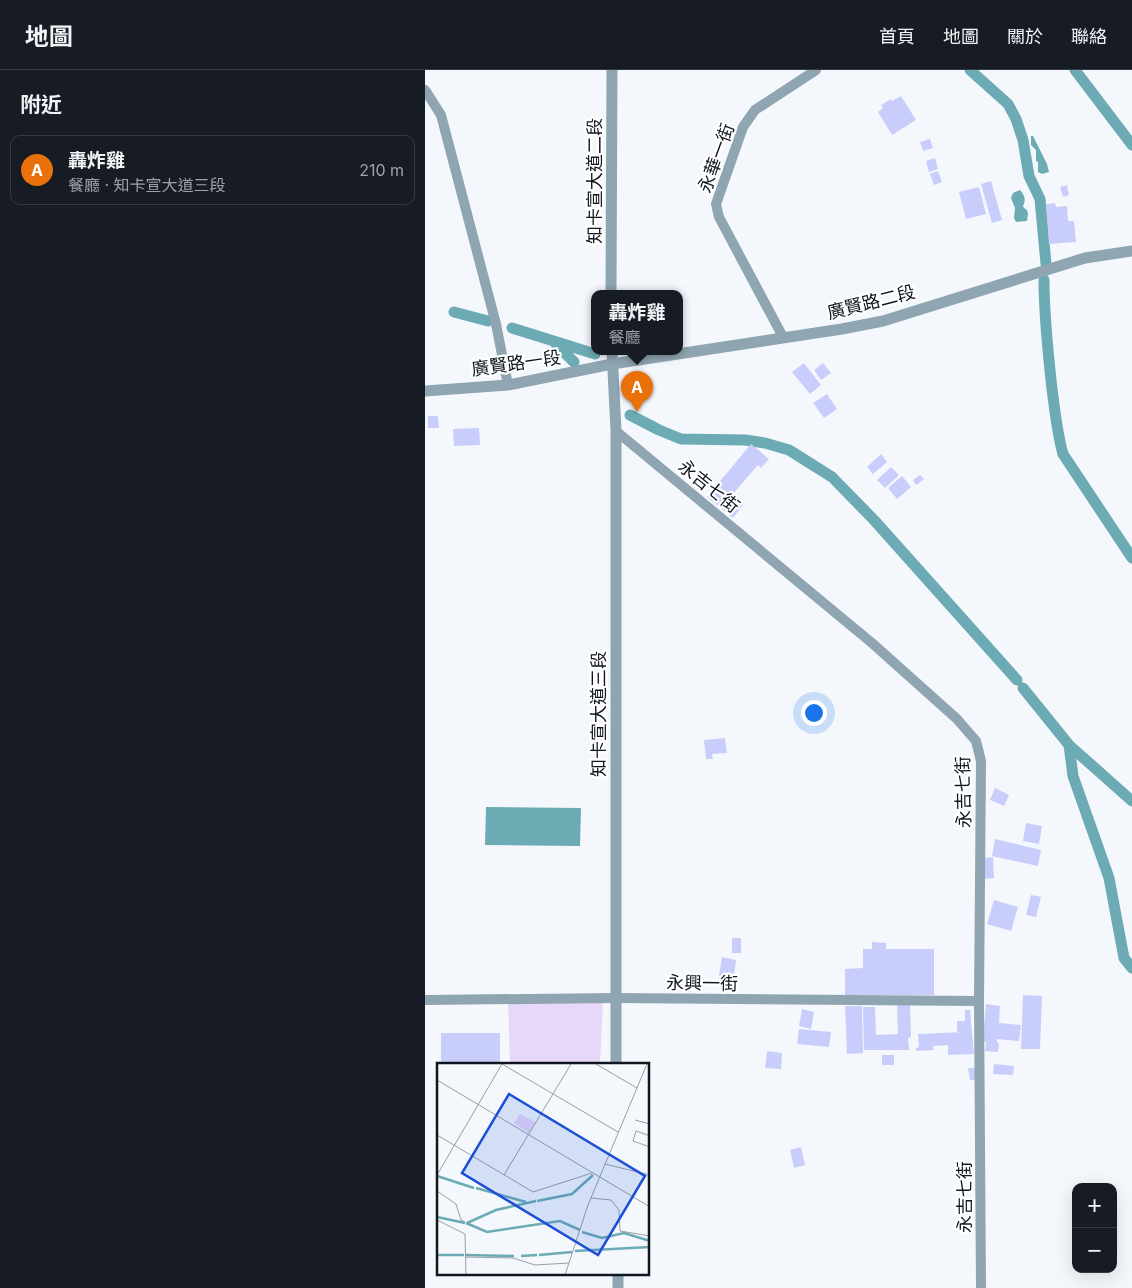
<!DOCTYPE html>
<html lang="zh-TW">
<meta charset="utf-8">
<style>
:root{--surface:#171b24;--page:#242831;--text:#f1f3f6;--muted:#9ea1a6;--line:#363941;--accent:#db2777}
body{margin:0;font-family:Inter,"Noto Sans TC",sans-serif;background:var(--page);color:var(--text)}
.controls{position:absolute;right:15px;bottom:15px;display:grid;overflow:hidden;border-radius:10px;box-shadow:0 5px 20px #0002}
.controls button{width:45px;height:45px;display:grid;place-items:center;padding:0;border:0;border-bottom:1px solid var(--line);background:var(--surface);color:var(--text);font:25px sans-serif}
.you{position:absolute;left:388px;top:642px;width:18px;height:18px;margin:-12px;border:4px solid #fff;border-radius:50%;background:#1a73e8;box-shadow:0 0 0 8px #1a73e833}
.badge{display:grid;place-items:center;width:32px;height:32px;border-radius:50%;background:var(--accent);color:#fff;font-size:16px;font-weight:700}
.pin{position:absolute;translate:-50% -41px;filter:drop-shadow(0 1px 2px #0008)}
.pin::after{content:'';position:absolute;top:26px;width:18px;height:15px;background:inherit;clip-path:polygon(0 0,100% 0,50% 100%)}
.popup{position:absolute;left:166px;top:220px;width:92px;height:65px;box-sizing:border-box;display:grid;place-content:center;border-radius:10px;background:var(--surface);filter:drop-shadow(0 1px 4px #0005);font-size:16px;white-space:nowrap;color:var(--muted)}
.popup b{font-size:19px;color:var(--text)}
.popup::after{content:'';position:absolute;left:50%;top:100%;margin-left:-10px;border:10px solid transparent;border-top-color:var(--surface)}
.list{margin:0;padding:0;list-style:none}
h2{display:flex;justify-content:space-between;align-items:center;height:65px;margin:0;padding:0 20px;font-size:21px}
h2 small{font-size:16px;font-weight:400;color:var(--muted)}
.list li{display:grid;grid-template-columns:32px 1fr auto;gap:15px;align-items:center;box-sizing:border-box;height:70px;margin:0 10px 10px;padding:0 10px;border:1px solid var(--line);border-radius:10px}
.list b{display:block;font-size:19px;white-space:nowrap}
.list p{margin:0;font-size:16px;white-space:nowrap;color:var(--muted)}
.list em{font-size:16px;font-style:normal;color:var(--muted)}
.map{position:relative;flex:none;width:707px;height:1218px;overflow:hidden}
header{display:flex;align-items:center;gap:30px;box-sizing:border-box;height:70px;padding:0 25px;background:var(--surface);border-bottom:1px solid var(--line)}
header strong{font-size:24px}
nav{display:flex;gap:28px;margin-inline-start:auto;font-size:18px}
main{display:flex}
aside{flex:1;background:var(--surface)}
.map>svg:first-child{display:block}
</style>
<header>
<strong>地圖</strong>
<nav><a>首頁</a><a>地圖</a><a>關於</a><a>聯絡</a></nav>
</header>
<main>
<aside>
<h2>附近<small></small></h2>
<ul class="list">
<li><span class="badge" style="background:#e8710a">A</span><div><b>轟炸雞</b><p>餐廳 · 知卡宣大道三段</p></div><em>210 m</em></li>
</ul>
</aside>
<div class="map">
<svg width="707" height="1218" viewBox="0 0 707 1218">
<rect width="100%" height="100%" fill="#f4f8fd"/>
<path fill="#e7d8f9" d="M 83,932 L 178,933 L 175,994 L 85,994 Z"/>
<path fill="#6cabb4" d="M 606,66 L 608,66 L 622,94 L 624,102 L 617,104 L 613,102 L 613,92 L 611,91 L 611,80 L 606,75 Z
M 595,120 C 600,126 601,129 598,136 L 599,138 L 602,140 L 603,144 L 602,151 L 591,152 L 589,148 L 590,138 L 586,128 L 588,123 Z
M 61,737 L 156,738 L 155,776 L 60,775 Z"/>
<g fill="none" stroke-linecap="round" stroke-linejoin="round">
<path stroke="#6cabb4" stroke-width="11" d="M 545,0 L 583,34 L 591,49 L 598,70 L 604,106 L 615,129 L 621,194
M 650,0 L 707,75
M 619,210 C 619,247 623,283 627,319 C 630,341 632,363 638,384 L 707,488
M 29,242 L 63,251
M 87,258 L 170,284
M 131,274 L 149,292
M 205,345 L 234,360 L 256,369 L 320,370 L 340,373 L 364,380 L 407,407 L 449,450 L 592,610
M 598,618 L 644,675 L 707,731
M 644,675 L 648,706 L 684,808 L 699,888 L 707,898"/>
</g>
<path fill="#c9cdfc" d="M 476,26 L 491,50 L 467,65 L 453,42 L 458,38 L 456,35 L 466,29 L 467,31 Z
M 505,69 L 508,78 L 498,81 L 495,72 Z
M 510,88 L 513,99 L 504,102 L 501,91 Z
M 513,101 L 517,112 L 509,115 L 505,104 Z
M 566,111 L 577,150 L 567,153 L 556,114 Z
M 642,115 L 644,125 L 638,127 L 635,117 Z
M 554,117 L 561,144 L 541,149 L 534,122 Z
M 630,133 L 631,137 L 642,136 L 643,151 L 649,151 L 651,172 L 624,174 L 621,134 Z
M 379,293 L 396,315 L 385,324 L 367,302 Z
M 398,293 L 406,303 L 396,310 L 389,300 Z
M 402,324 L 412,339 L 399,348 L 388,333 Z
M 3,346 L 13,346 L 14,358 L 3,358 Z
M 54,358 L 55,375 L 29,376 L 28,359 Z
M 326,374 L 344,389 L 336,398 L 333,395 L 307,425 L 318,435 L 308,448 L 282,427 Z
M 456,384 L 462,392 L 448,404 L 442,397 Z
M 466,397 L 474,405 L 460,418 L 452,410 Z
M 495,405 L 499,409 L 491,415 L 488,410 Z
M 477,406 L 486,417 L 472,429 L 463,418 Z
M 300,668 L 302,683 L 287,684 L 288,689 L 281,689 L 279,670 Z
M 570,718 L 584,725 L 579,736 L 565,730 Z
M 601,753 L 617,756 L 614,774 L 598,771 Z
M 570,769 L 616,780 L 613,796 L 567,786 Z
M 568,787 L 569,808 L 559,809 L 559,788 Z
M 606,825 L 616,827 L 611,847 L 601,845 Z
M 569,830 L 593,837 L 586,861 L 562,854 Z
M 307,868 L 316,868 L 316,883 L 307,883 Z
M 447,872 L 461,873 L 461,879 L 509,879 L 509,925 L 420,925 L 420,899 L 438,898 L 438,879 L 447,879 Z
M 297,887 L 311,890 L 308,913 L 293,911 Z
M 598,925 L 617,926 L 615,979 L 596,979 Z
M 561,934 L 575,936 L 574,953 L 596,955 L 594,971 L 572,969 L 572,972 L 574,973 L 573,982 L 560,981 L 561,972 L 558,971 Z
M 472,935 L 485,935 L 486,967 L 483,968 L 484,980 L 439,980 L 438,937 L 450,937 L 451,965 L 473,964 Z
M 420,936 L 437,936 L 438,983 L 422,984 Z
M 377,939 L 389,942 L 386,959 L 374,956 Z
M 540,940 L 545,940 L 549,984 L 523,985 L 523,975 L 508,976 L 509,980 L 491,981 L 491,978 L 494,977 L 493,964 L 541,962 L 532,962 L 532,951 L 540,951 Z
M 374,959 L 406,962 L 404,977 L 372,974 Z
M 16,963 L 75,963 L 75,994 L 16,994 Z
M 342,981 L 357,983 L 356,999 L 340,998 Z
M 457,985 L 469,985 L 469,995 L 457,995 Z
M 569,994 L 589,996 L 588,1005 L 568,1004 Z
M 543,998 L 550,998 L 552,1010 L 545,1010 Z
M 376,1077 L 380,1095 L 369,1098 L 365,1080 Z"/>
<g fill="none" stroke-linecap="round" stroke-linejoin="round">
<path stroke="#8fa5b1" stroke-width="10" d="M 0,20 L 16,45 L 71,254 L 83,315
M 358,267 L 294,147 L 291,134 L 318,57 L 330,40 L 391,0
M 191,361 L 447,573 L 532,649 L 551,671 L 556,691 L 554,931 L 556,1218
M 0,930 L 191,928 L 554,931"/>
<path stroke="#8fa5b1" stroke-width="11" d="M 186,223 L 187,0
M 187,281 L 191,361 L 191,994
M 0,321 L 83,315 L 187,294 L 417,259 L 458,251 L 660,188 L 707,181
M 193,1204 L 193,1218"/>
</g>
<g text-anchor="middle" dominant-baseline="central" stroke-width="4.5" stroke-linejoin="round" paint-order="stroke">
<g font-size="18" fill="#0f161f" stroke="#fff">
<text transform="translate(291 88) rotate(-70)">永華一街</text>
<text transform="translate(169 111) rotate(-90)">知卡宣大道二段</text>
<text transform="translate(446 232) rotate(-14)">廣賢路二段</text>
<text transform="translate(91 293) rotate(-8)">廣賢路一段</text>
<text transform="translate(284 416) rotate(39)">永吉七街</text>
<text transform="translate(173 644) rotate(-90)">知卡宣大道三段</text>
<text transform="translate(538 722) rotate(-91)">永吉七街</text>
<text transform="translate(277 913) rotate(1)">永興一街</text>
<text transform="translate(539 1127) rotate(-90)">永吉七街</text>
</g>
</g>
<g transform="translate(12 993)">
<rect width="212" height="212" fill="#f4f8fd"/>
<path d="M 83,51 L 98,59 L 92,70 L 77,60 Z" fill="#e7d8f9"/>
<path fill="none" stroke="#6cabb4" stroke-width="2.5" d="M 0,113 L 37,125M 39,125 L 89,139M 100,138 L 135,131 L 156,112M 0,154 L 28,160M 29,160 L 50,169 L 123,158 L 143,167M 30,160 L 59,147 L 99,138M 145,169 L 165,175 L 187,170 L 213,178M 138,188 L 213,184M 0,192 L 27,192M 29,192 L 77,193M 102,192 L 135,189M 84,193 L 100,192"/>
<path fill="none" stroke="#989ea4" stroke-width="1" d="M 65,1 L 181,69M 159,1 L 200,25M 0,17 L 213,144M 198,57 L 213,61M 0,72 L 96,129 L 155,110M 213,73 L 199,68 L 196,78 L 213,84M 168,101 L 213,112M 0,112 L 65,1M 67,112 L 134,1M 0,128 L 19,141 L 24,157 L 28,159M 154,135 L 174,137 L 182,147 L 183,168 L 213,173M 0,157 L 28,171 L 29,212M 28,194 L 76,195 L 98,202 L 132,200M 128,212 L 151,142 L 210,1"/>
<path fill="#1d4ed8" fill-opacity="0.15" stroke="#1d4ed8" stroke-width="2.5" d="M 72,31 L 208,113 L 161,192 L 25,110 Z"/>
<rect width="212" height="212" fill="none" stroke="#0f161f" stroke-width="2.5"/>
</g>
</svg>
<div class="controls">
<button>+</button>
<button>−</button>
</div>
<div class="you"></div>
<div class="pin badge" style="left:212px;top:342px;background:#e8710a">A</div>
<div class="popup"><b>轟炸雞</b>餐廳</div>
</div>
</main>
